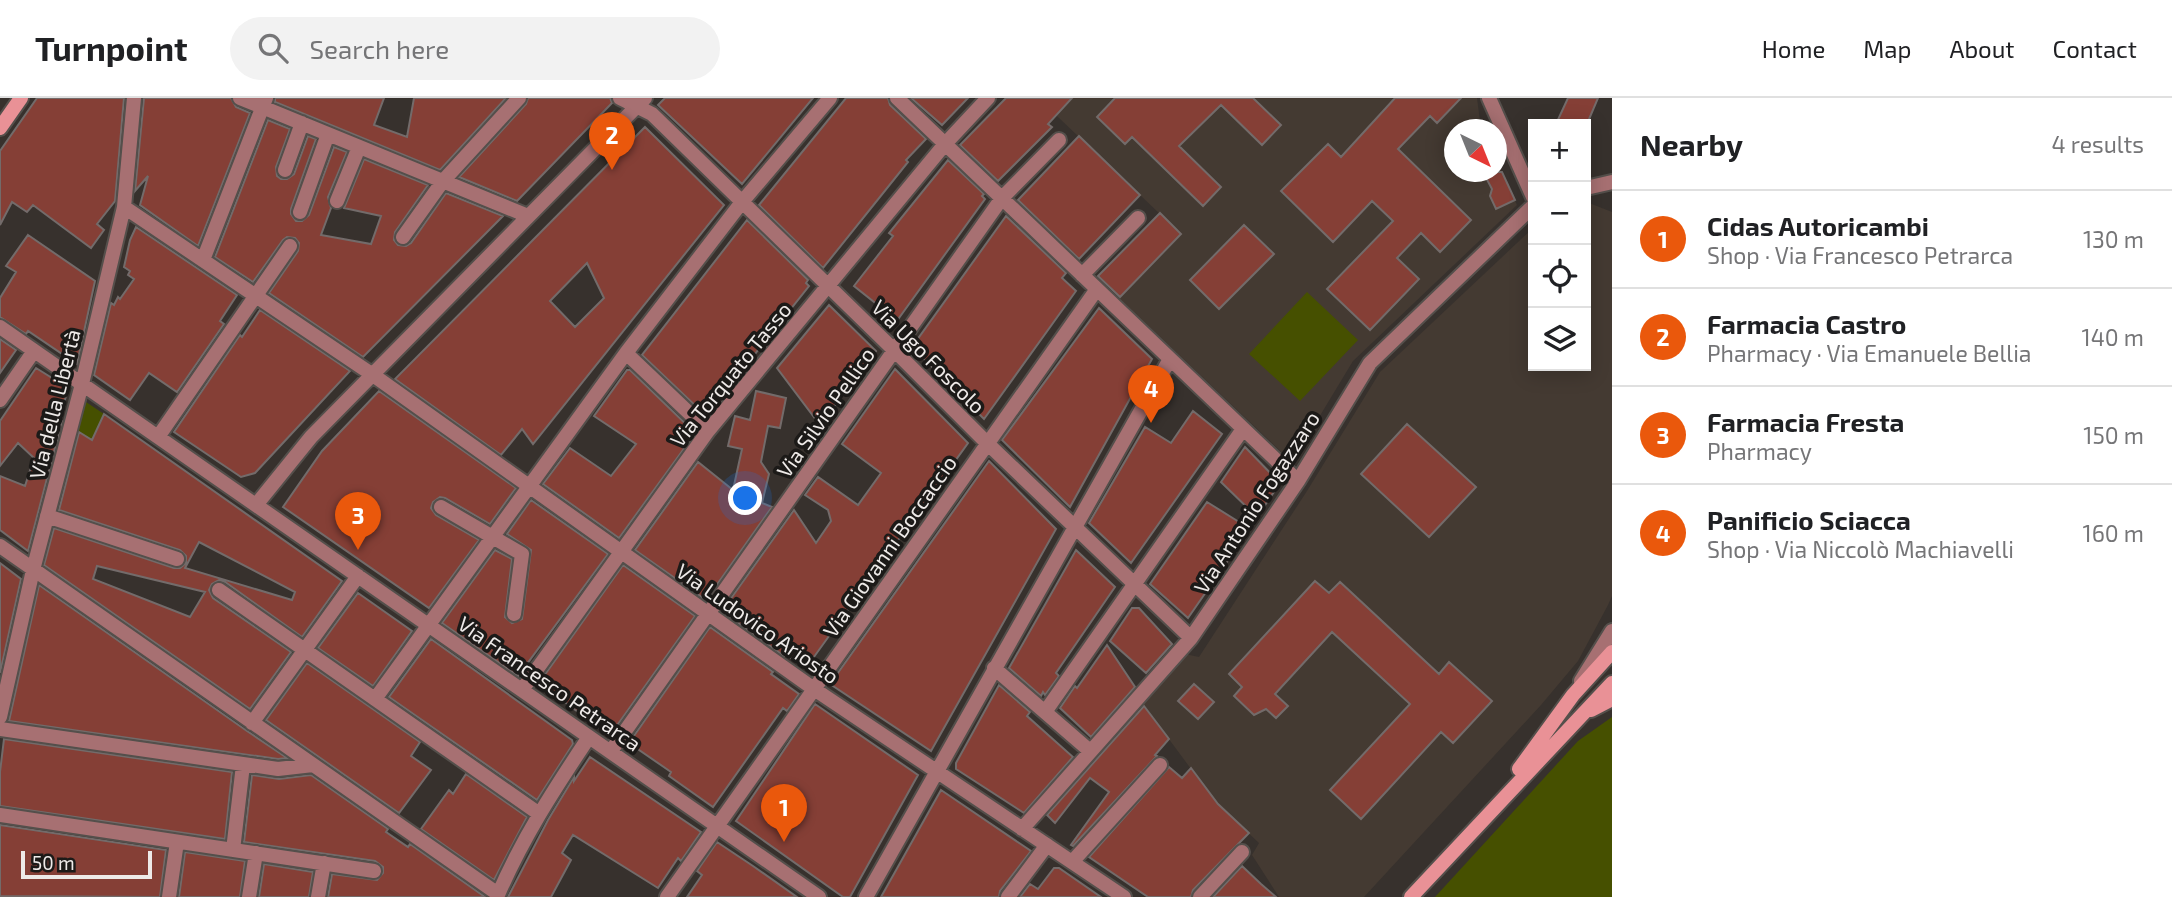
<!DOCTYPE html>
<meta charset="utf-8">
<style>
:root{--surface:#fff;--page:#f2f2f2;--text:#202124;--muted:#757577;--line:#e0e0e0;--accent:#ea580c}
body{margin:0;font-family:"Exo 2",sans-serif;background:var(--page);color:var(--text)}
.controls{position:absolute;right:21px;top:21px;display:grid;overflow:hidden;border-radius:0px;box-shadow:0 4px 18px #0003}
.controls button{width:63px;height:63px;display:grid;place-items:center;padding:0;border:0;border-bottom:2px solid var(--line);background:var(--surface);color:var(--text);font:35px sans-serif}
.compass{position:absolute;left:1444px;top:21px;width:63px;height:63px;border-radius:50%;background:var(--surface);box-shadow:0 4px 18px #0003;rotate:137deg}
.scale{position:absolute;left:21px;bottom:18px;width:131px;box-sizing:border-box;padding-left:7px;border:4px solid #eeeae8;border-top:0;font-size:19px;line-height:24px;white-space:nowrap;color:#eeeae8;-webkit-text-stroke:5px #1c1a18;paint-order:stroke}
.you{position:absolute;left:746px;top:401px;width:24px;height:24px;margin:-18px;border:5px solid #fff;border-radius:50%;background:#1a73e8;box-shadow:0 0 0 10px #1a73e833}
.badge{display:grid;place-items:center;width:46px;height:46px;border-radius:50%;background:var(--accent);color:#fff;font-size:23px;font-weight:700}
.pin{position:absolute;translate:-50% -58px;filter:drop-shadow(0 2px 4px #0008)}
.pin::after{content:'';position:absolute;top:37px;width:24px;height:21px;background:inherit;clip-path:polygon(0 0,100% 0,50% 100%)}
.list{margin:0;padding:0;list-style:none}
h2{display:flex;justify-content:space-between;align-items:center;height:91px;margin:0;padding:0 28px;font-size:30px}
h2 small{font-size:23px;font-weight:400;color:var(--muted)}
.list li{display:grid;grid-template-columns:46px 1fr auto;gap:21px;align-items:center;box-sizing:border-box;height:98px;padding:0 28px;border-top:2px solid var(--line)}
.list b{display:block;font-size:26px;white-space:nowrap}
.list p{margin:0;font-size:23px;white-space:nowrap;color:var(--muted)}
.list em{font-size:23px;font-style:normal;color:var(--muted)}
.icon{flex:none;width:38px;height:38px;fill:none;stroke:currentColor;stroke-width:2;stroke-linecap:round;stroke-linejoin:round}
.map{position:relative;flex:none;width:1612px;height:799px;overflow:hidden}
header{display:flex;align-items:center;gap:42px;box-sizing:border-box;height:98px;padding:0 35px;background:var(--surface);border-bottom:2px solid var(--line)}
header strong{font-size:33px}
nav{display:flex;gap:38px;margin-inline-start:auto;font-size:24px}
.search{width:490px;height:63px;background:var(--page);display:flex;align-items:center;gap:18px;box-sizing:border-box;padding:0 24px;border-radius:38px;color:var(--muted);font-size:26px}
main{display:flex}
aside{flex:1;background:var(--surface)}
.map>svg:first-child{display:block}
</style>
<header>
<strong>Turnpoint</strong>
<div class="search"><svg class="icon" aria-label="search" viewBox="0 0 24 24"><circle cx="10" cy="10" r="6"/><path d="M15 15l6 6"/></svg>Search here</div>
<nav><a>Home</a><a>Map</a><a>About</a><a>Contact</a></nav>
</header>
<main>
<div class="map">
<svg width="1612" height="799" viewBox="0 0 1612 799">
<rect width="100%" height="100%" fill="#37312d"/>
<path fill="#443a32" d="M 1038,0 L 1477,0 L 1481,31 L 1454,32 L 1454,74 L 1496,74 L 1497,63 L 1517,107 L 1353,263 L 1292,364 L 1119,200 L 1181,136 Z
M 1589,105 L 1612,114 L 1612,498 L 1608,507 L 1578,563 L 1541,607 L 1364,799 L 1279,799 L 1252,757 L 1259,745 L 1210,699 L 1211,698 L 1143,606 L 1185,556 L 1199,559 L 1307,393 L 1380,274 L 1533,130 L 1533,268 L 1586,268 L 1586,106 Z"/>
<path fill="#465000" d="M 1307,194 L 1358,242 L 1300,303 L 1249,256 Z
M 86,304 L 104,316 L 92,342 L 78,333 Z
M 1612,619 L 1612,799 L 1435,799 L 1578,643 Z"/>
<path fill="#853f36" stroke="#736b6a" stroke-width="2" fill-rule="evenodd" d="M 37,0 L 124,0 L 115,103 L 97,126 L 104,132 L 91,150 L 33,107 L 27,114 L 12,104 L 0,127 L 0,53 Z
M 144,0 L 231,0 L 236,9 L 250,15 L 198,148 L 140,107 L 148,78 L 135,93 Z
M 275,0 L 384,0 L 374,27 L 407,39 L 414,0 L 506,0 L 440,72 L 275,4 Z
M 528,0 L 610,0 L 612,5 L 517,103 L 459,79 L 526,6 Z
M 665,0 L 813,0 L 742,86 L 658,7 Z
M 846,0 L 888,0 L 890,7 L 926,41 L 906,62 L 908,64 L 823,170 L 759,107 Z
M 911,0 L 968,0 L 942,27 Z
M 1006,0 L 1072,0 L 1048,26 L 1052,29 L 998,83 L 960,47 Z
M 1115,0 L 1253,0 L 1281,27 L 1262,47 L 1221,7 L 1179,48 L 1221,89 L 1203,108 L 1132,39 L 1125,46 L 1097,19 Z
M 1395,0 L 1461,0 L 1437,25 L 1430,18 L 1398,51 L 1471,122 L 1440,154 L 1421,135 L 1397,160 L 1419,181 L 1370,232 L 1327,191 L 1393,123 L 1372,103 L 1333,144 L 1281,93 L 1328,46 L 1341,59 Z
M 1568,0 L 1598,0 L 1587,26 L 1556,26 Z
M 268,22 L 290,31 L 276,69 L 277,78 L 281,81 L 287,81 L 294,76 L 308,38 L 316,41 L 291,111 L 291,116 L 296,123 L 302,123 L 309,117 L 334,49 L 347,54 L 328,99 L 331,110 L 321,137 L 371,146 L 381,118 L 344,110 L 364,61 L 428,87 L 395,134 L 394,142 L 398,147 L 406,148 L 411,145 L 446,95 L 503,118 L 363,259 L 269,195 L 298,153 L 299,145 L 295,140 L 287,139 L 283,142 L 253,184 L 215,159 Z
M 645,29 L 724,107 L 533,346 L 522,331 L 501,357 L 395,281 ZM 587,165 L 604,200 L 575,229 L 550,203 Z
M 1079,38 L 1140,97 L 1079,161 L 1018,102 Z
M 948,62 L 984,96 L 982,98 L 985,101 L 891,231 L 878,219 L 884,212 L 854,188 L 893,138 L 889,135 Z
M 1483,74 L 1502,74 L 1515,102 L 1496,111 L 1490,98 L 1492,91 Z
M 1160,115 L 1181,136 L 1120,199 L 1098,178 Z
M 1006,118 L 1066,175 L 1062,180 L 1076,193 L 984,321 L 912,249 Z
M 747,122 L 808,182 L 806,185 L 809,188 L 708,315 L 704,311 L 702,314 L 642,257 Z
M 1244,127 L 1274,156 L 1219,211 L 1190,182 Z
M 136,129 L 237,197 L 220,223 L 224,226 L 177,294 L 149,275 L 130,302 L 94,277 L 111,205 L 114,207 L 118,199 L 120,201 L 134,181 L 128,177 L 130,173 L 124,169 L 130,142 Z
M 28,137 L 95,183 L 77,266 L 28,233 L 26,236 L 0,219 L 0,200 L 16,174 L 6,168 Z
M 829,207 L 876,253 L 820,327 L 777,270 Z
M 1099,210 L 1152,261 L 1070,409 L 1002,342 Z
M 260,212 L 350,273 L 255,375 L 241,379 L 174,334 L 240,237 L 242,239 Z
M 0,241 L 16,252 L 0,275 Z
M 36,270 L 68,290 L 60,321 L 62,323 L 28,453 L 0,432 L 0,378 L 25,388 L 34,360 L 18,345 L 0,368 L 0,323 Z
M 895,271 L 968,345 L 806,570 L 785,556 L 784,558 L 722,513 L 794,412 L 816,445 L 831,423 L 828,412 L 805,397 L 818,379 L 858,407 L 881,375 L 842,346 Z
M 627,272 L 630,272 L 692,332 L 683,352 L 619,440 L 543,386 L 570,350 L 611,378 L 636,346 L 594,318 Z
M 379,293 L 516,390 L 490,426 L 445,400 L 440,399 L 433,404 L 431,410 L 436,417 L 479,442 L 429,510 L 283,409 L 322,353 Z
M 756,293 L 786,300 L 780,330 L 768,328 L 761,364 L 769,376 L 762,405 L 772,409 L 706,502 L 635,452 L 698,364 L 733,392 L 742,351 L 728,348 L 735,318 L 750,322 Z
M 1193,313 L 1222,336 L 1131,465 L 1089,425 L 1145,329 L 1171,345 Z
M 104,316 L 342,483 L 302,539 L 225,484 L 219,482 L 212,486 L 209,492 L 213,500 L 291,554 L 250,611 L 44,467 L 54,430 L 174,470 L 180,470 L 186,465 L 186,458 L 180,452 L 59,412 L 79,334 L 92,342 ZM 199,444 L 295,494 L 292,502 L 185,470 ZM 97,468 L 205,494 L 190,519 L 93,481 Z
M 1407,326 L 1476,389 L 1429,439 L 1361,376 Z
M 1245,349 L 1280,385 L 1257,419 L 1221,384 Z
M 989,363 L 1056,431 L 931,653 L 830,586 Z
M 531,402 L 608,456 L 518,578 L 442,525 L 495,452 L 512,461 L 505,519 L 512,525 L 522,521 L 531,452 L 507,436 Z
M 1207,404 L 1239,424 L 1230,437 L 1233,439 L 1224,453 L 1231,458 L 1188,520 L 1150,486 Z
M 1076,452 L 1115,489 L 1056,575 L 1059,578 L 1045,597 L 1043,594 L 1041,598 L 1009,570 Z
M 0,465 L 21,481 L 0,575 Z
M 623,467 L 695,518 L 613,633 L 611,632 L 608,636 L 539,585 Z
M 1315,483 L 1329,495 L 1340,484 L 1439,576 L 1449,564 L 1492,603 L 1453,645 L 1441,634 L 1361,721 L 1330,692 L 1410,606 L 1332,534 L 1275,596 L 1288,608 L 1276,620 L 1266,611 L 1254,617 L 1234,598 L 1242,589 L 1229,576 Z
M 39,487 L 247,633 L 287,660 L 278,661 L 9,623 Z
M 358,495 L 412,533 L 373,588 L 318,550 Z
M 1132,510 L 1139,510 L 1172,546 L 1146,575 L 1110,543 Z
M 710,529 L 773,574 L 771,576 L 799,596 L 787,613 L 783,610 L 713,709 L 669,678 L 671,674 L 629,645 Z
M 431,541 L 572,642 L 573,646 L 537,702 L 389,599 Z
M 1107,547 L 1135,589 L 1091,639 L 1060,610 L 1075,588 L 1077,590 Z
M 307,565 L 420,644 L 411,658 L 431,672 L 399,715 L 266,622 Z
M 1194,586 L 1214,604 L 1198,621 L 1178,603 Z
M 999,587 L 1030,614 L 1027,618 L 1073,659 L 1024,715 L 956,671 L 956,665 Z
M 815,606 L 918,677 L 850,799 L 843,799 L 736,723 Z
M 1144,608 L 1169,641 L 1155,657 L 1157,658 L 1073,748 L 1071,747 L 1109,694 L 1090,680 L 1055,725 L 1047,717 Z
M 4,641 L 232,674 L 225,741 L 0,708 L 0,674 Z
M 590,659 L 701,734 L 681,763 L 678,760 L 658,790 L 573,737 L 562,755 L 571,762 L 551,799 L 508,799 L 548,722 L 574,679 L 574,683 Z
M 1169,669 L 1182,680 L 1191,670 L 1218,706 L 1249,735 L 1193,792 L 1191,799 L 1148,799 L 1089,759 Z
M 466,676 L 527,719 L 494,782 L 421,731 L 449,692 L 453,696 Z
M 252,677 L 279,681 L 311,677 L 388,731 L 386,734 L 408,749 L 410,746 L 485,799 L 328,799 L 332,776 L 377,782 L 383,775 L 383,769 L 375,763 L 244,744 Z
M 941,692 L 1031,753 L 1000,793 L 999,799 L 881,799 Z
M 0,727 L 166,752 L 160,799 L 0,798 Z
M 717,744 L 753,768 L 797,799 L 687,799 L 702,777 L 697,773 Z
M 185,754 L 245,763 L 240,799 L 179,799 Z
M 264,766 L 313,774 L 309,799 L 259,799 Z
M 1242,768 L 1261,786 L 1276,799 L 1213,799 Z
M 1054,770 L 1059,770 L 1101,799 L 1020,799 L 1030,786 L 1038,791 Z"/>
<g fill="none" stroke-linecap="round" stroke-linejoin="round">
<g stroke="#544f4b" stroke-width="18">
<path id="street" d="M 240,0 L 528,118
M 620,0 L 652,16 L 894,252 L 987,345 L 1191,540
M 897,0 L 1298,383
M 1489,0 L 1533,99
M 285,72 L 302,25
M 1586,90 L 1612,84
M 337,103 L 359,49
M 124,109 L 373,277 L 814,591 L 1124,799
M 300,114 L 328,36
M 403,139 L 443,83 L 519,0
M 203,162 L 266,0
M 1082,177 L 1138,120
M 0,229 L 819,799
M 626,255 L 708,333
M 0,302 L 34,253
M 158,339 L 290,148
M 256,407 L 311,339 L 645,0
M 441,409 L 522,456 L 514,516
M 47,418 L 177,461
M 0,448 L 498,796
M 219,492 L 538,715
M 994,570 L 1090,653
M 1581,583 L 1612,533
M 522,592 L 708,333 L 945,46 L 988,0
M 375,601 L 626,255 L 742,104 L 830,0
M 1045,614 L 1243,331
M 0,619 L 33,472 L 82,286 L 124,109 L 134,0
M 252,625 L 358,478
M 0,631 L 278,671 L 313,667
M 611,653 L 1002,100 L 1059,42
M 0,717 L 374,773
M 1022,731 L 1191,540 L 1298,383 L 1370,265 L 1533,108
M 233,752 L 243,667
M 1072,764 L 1160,667
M 169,799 L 177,744
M 249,799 L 256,755
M 318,799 L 324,765
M 497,799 C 523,739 553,693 589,639
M 667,799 L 1097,191
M 866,799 L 1170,261
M 1008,799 L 1047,747
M 1200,799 L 1242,754"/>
</g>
<g stroke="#544f4b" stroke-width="18">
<path id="secondary" d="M 0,30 L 21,0
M 1591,612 L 1612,601
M 1519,671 L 1573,597 L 1612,554
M 1411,799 L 1612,585"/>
</g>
<use href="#street" stroke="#a77072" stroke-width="14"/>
<use href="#secondary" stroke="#e99196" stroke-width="14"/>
</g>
<g text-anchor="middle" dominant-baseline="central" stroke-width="7" stroke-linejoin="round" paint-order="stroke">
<g font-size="21" fill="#eeeae8" stroke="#1c1a18">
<text transform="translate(929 258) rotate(45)">Via Ugo Foscolo</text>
<text transform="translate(730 276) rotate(-51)">Via Torquato Tasso</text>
<text transform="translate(54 306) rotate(-76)">Via della Libertà</text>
<text transform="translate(825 314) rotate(-55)">Via Silvio Pellico</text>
<text transform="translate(1256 404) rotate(-57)">Via Antonio Fogazzaro</text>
<text transform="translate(889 448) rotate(-55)">Via Giovanni Boccaccio</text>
<text transform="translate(758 525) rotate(35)">Via Ludovico Ariosto</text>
<text transform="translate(550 585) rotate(35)">Via Francesco Petrarca</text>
</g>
</g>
</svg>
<div class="controls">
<button>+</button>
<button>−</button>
<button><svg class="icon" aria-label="locate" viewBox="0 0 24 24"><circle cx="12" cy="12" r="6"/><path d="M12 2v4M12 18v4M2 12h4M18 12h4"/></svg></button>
<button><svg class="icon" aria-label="layers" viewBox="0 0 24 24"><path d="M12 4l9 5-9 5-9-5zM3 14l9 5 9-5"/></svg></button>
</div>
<svg class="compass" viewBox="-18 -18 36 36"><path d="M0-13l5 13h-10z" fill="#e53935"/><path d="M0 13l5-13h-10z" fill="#757577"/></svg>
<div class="scale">50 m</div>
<div class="you"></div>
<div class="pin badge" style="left:784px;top:744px">1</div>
<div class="pin badge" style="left:612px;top:72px">2</div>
<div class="pin badge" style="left:358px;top:452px">3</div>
<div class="pin badge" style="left:1151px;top:325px">4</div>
</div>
<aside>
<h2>Nearby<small>4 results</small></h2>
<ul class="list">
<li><span class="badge">1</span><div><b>Cidas Autoricambi</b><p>Shop · Via Francesco Petrarca</p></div><em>130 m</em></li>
<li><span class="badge">2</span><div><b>Farmacia Castro</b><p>Pharmacy · Via Emanuele Bellia</p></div><em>140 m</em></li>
<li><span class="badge">3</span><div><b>Farmacia Fresta</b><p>Pharmacy</p></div><em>150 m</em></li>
<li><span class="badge">4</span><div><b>Panificio Sciacca</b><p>Shop · Via Niccolò Machiavelli</p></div><em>160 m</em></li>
</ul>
</aside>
</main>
